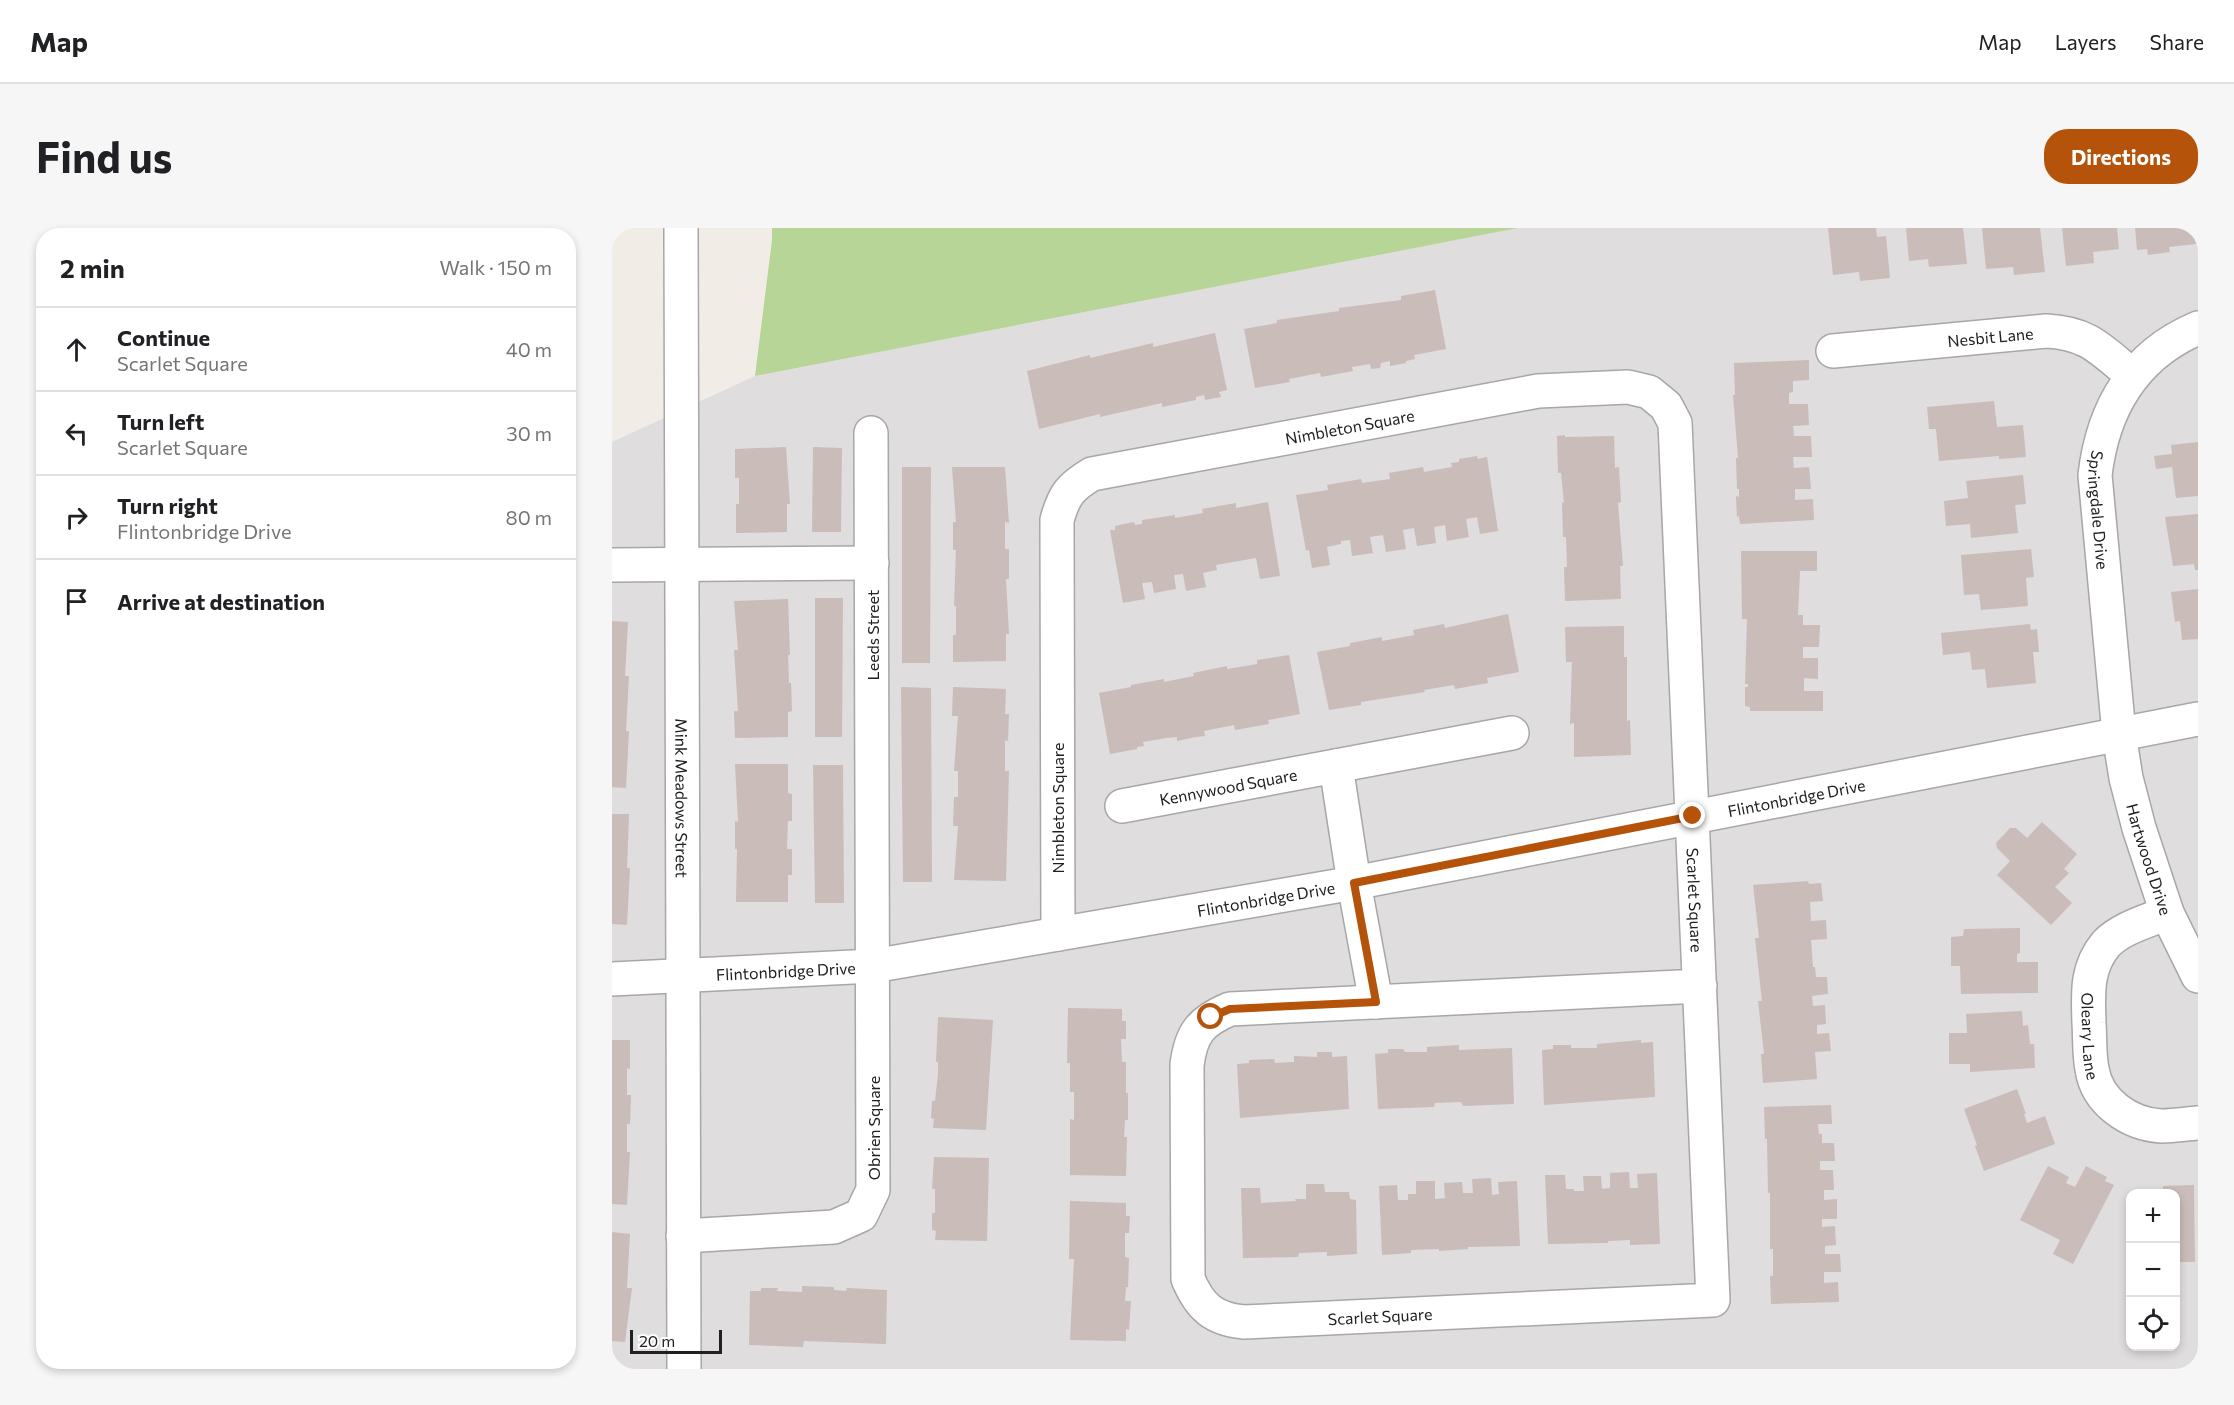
<!DOCTYPE html>
<meta charset="utf-8">
<style>
:root{--surface:#fff;--page:#f6f6f6;--text:#202124;--muted:#757577;--line:#e0e0e0;--accent:#b45309}
body{margin:0;font-family:Commissioner,sans-serif;background:var(--page);color:var(--text)}
.controls{position:absolute;right:18px;bottom:18px;display:grid;overflow:hidden;border-radius:12px;box-shadow:0 3px 9px #0003}
.controls button{width:54px;height:54px;display:grid;place-items:center;padding:0;border:0;border-bottom:2px solid var(--line);background:var(--surface);color:var(--text);font:30px sans-serif}
.scale{position:absolute;left:18px;bottom:15px;width:92px;box-sizing:border-box;padding-left:6px;border:3px solid #202020;border-top:0;font-size:16px;line-height:21px;white-space:nowrap;color:#202020;-webkit-text-stroke:4px #fff;paint-order:stroke}
.stop{position:absolute;width:18px;height:18px;margin:-14px;border:4px solid #b45309;border-radius:50%;background:#fff}
.stop.end{background:#b45309;border-color:#fff;box-shadow:0 2px 6px #0008}
.list{margin:0;padding:0;list-style:none}
h2{display:flex;justify-content:space-between;align-items:center;height:78px;margin:0;padding:0 24px;font-size:26px}
h2 small{font-size:20px;font-weight:400;color:var(--muted)}
.list li{display:grid;grid-template-columns:39px 1fr auto;gap:18px;align-items:center;box-sizing:border-box;height:84px;padding:0 24px;border-top:2px solid var(--line)}
.list b{display:block;font-size:22px;white-space:nowrap}
.list p{margin:0;font-size:20px;white-space:nowrap;color:var(--muted)}
.list em{font-size:20px;font-style:normal;color:var(--muted)}
.icon{flex:none;width:33px;height:33px;fill:none;stroke:currentColor;stroke-width:2;stroke-linecap:round;stroke-linejoin:round}
.map{position:relative;flex:none;width:1586px;height:1141px;overflow:hidden;border-radius:24px}
header{display:flex;align-items:center;gap:36px;box-sizing:border-box;height:84px;padding:0 30px;background:var(--surface);border-bottom:2px solid var(--line)}
header strong{font-size:28px}
nav{display:flex;gap:33px;margin-inline-start:auto;font-size:21px}
.intro{display:flex;align-items:center;justify-content:space-between;box-sizing:border-box;height:144px;padding:0 36px}
h1{margin:0;font-size:42px}
.button{padding:15px 27px;border-radius:24px;background:var(--accent);color:#fff;font-size:21px;font-weight:700}
main{display:flex;gap:36px;padding:0 36px}
aside{flex:1;background:var(--surface);border-radius:24px;box-shadow:0 3px 9px #0003}
.map>svg:first-child{display:block}
</style>
<header>
<strong>Map</strong>
<nav><a>Map</a><a>Layers</a><a>Share</a></nav>
</header>
<div class="intro"><h1>Find us</h1><a class="button">Directions</a></div>
<main>
<aside>
<h2>2 min<small>Walk · 150 m</small></h2>
<ul class="list">
<li><svg class="icon" aria-label="ahead" viewBox="0 0 24 24"><path d="M12 20V5M6 11l6-6 6 6"/></svg><div><b>Continue</b><p>Scarlet Square</p></div><em>40 m</em></li>
<li><svg class="icon" aria-label="left" viewBox="0 0 24 24"><path d="M17 20v-9H6M10 6l-5 5 5 5"/></svg><div><b>Turn left</b><p>Scarlet Square</p></div><em>30 m</em></li>
<li><svg class="icon" aria-label="right" viewBox="0 0 24 24"><path d="M7 20v-9h11M14 6l5 5-5 5"/></svg><div><b>Turn right</b><p>Flintonbridge Drive</p></div><em>80 m</em></li>
<li><svg class="icon" aria-label="arrive" viewBox="0 0 24 24"><path d="M6 21V4h12l-3 4 3 4H6"/></svg><div><b>Arrive at destination</b></div></li>
</ul>
</aside>
<div class="map">
<svg width="1586" height="1141" viewBox="0 0 1586 1141">
<rect width="100%" height="100%" fill="#f2ece6"/>
<path fill="#dfddde" fill-rule="evenodd" d="M 906,0 L 1586,0 L 1586,1141 L 0,1141 L 0,214 L 143,148 ZM 1518,966 L 1564,966 L 1564,1118 L 1518,1118 Z"/>
<path fill="#b6d597" d="M 160,0 L 906,0 L 143,148 L 160,12 Z"/>
<path fill="#cabcb9" d="M 1216,0 L 1264,0 L 1265,9 L 1274,8 L 1278,50 L 1248,53 L 1247,44 L 1221,47 Z
M 1294,0 L 1351,0 L 1355,36 L 1317,39 L 1316,31 L 1297,33 Z
M 1370,0 L 1428,0 L 1433,44 L 1402,47 L 1401,39 L 1374,41 Z
M 1450,0 L 1505,0 L 1507,21 L 1481,24 L 1482,35 L 1454,38 Z
M 1523,0 L 1582,0 L 1584,16 L 1557,19 L 1558,24 L 1536,27 L 1535,21 L 1525,22 Z
M 823,62 L 834,121 L 802,127 L 803,131 L 794,133 L 794,135 L 778,138 L 778,133 L 769,135 L 768,140 L 759,141 L 758,136 L 740,139 L 741,143 L 709,149 L 708,145 L 677,151 L 678,154 L 643,160 L 632,101 L 665,95 L 665,92 L 727,83 L 727,80 L 789,72 L 789,68 Z
M 603,105 L 615,162 L 607,164 L 609,169 L 593,172 L 592,167 L 584,169 L 584,172 L 550,179 L 550,175 L 488,189 L 488,186 L 427,201 L 415,143 L 478,127 L 478,130 L 541,115 L 541,119 Z
M 1197,132 L 1197,152 L 1181,153 L 1181,164 L 1177,165 L 1177,176 L 1196,176 L 1197,197 L 1181,198 L 1182,208 L 1199,208 L 1200,229 L 1181,229 L 1182,240 L 1197,239 L 1199,261 L 1183,261 L 1183,272 L 1201,271 L 1202,292 L 1128,296 L 1127,288 L 1125,289 L 1124,268 L 1127,269 L 1127,261 L 1125,261 L 1124,230 L 1126,230 L 1121,167 L 1123,167 L 1122,135 Z
M 1382,173 L 1385,199 L 1411,197 L 1414,229 L 1387,231 L 1387,228 L 1327,233 L 1324,201 L 1317,201 L 1315,179 Z
M 953,207 L 953,209 L 1002,208 L 1003,240 L 1007,239 L 1009,274 L 1006,275 L 1011,338 L 1008,338 L 1009,371 L 953,373 L 952,339 L 955,339 L 954,309 L 951,309 L 950,274 L 952,275 L 949,245 L 946,245 L 945,208 Z
M 1586,214 L 1586,268 L 1564,270 L 1560,239 L 1544,241 L 1542,228 L 1560,226 L 1559,217 Z
M 174,219 L 178,276 L 175,276 L 175,304 L 124,305 L 124,276 L 127,276 L 127,250 L 123,250 L 123,221 Z
M 201,219 L 230,220 L 229,304 L 200,304 Z
M 865,228 L 866,231 L 875,229 L 886,303 L 868,306 L 865,289 L 854,291 L 857,309 L 835,313 L 833,297 L 822,299 L 824,315 L 805,318 L 802,300 L 791,302 L 794,321 L 774,324 L 771,307 L 758,309 L 761,325 L 740,328 L 738,312 L 729,313 L 729,316 L 715,319 L 718,337 L 700,340 L 697,322 L 694,323 L 684,267 L 716,262 L 715,257 L 749,251 L 750,255 L 778,251 L 777,245 L 811,239 L 812,244 L 840,239 L 839,235 L 847,234 L 847,231 Z
M 290,239 L 319,239 L 318,435 L 290,435 Z
M 340,239 L 393,239 L 397,295 L 393,294 L 393,321 L 397,321 L 397,351 L 394,351 L 397,406 L 394,406 L 394,433 L 341,434 L 341,407 L 344,407 L 344,378 L 342,378 L 344,322 L 341,322 L 341,294 L 344,294 Z
M 1411,247 L 1414,276 L 1403,277 L 1406,305 L 1359,310 L 1358,296 L 1334,298 L 1332,273 L 1356,270 L 1354,253 Z
M 656,274 L 668,348 L 648,351 L 644,330 L 604,337 L 605,342 L 591,345 L 594,359 L 574,363 L 571,346 L 562,347 L 564,361 L 542,365 L 540,354 L 530,355 L 533,371 L 511,375 L 498,302 L 503,302 L 503,298 L 522,294 L 523,297 L 530,296 L 530,292 L 563,287 L 563,290 L 591,285 L 590,281 L 624,275 L 624,280 Z
M 1586,286 L 1586,342 L 1583,342 L 1582,336 L 1561,338 L 1553,289 Z
M 1419,321 L 1422,349 L 1414,350 L 1416,378 L 1369,382 L 1367,366 L 1352,367 L 1349,327 Z
M 1129,323 L 1205,323 L 1205,343 L 1188,343 L 1186,387 L 1191,387 L 1191,397 L 1208,397 L 1207,419 L 1191,419 L 1191,430 L 1206,430 L 1206,451 L 1192,450 L 1192,463 L 1211,463 L 1211,483 L 1138,483 L 1138,479 L 1133,478 L 1133,459 L 1136,459 L 1136,456 L 1133,456 L 1135,391 L 1130,391 Z
M 1586,361 L 1586,411 L 1570,412 L 1568,393 L 1563,394 L 1559,364 Z
M 203,370 L 231,370 L 230,509 L 203,509 Z
M 176,371 L 178,427 L 176,427 L 177,455 L 179,455 L 180,483 L 176,484 L 176,509 L 123,510 L 122,483 L 126,483 L 122,422 L 126,422 L 122,373 Z
M 896,386 L 907,444 L 875,450 L 876,455 L 843,461 L 842,457 L 812,462 L 813,464 L 749,474 L 749,477 L 717,482 L 705,424 L 738,418 L 738,415 L 770,409 L 770,413 L 802,407 L 801,402 L 832,396 L 833,400 Z
M 0,393 L 16,394 L 13,448 L 17,448 L 14,503 L 17,503 L 14,560 L 0,559 Z
M 1418,396 L 1419,402 L 1425,401 L 1427,424 L 1421,424 L 1424,455 L 1375,460 L 1373,441 L 1360,442 L 1358,424 L 1331,427 L 1329,405 Z
M 1012,398 L 1012,429 L 1015,429 L 1015,493 L 1018,492 L 1019,527 L 962,529 L 962,495 L 958,496 L 960,434 L 954,434 L 953,399 Z
M 677,427 L 688,486 L 656,492 L 657,496 L 623,502 L 622,497 L 592,503 L 593,508 L 584,509 L 565,513 L 565,509 L 554,510 L 531,514 L 532,518 L 525,519 L 525,521 L 498,526 L 487,465 L 519,459 L 519,457 L 552,451 L 552,454 L 582,448 L 581,445 L 615,438 L 615,441 L 645,436 L 645,432 Z
M 289,459 L 319,460 L 320,654 L 291,654 Z
M 341,459 L 394,461 L 393,486 L 397,486 L 396,513 L 393,512 L 393,543 L 397,543 L 394,653 L 342,652 L 346,598 L 341,598 L 342,569 L 346,569 L 346,543 L 342,543 L 346,488 L 340,488 Z
M 123,536 L 176,536 L 176,565 L 180,566 L 180,593 L 176,593 L 175,621 L 180,621 L 180,647 L 176,647 L 176,674 L 124,674 L 125,621 L 123,621 L 123,593 L 126,594 Z
M 201,537 L 231,537 L 232,675 L 203,675 Z
M 0,586 L 17,586 L 15,640 L 18,640 L 15,697 L 0,696 Z
M 1430,594 L 1465,626 L 1452,641 L 1457,645 L 1443,659 L 1460,675 L 1439,697 L 1385,647 L 1398,633 L 1385,620 L 1384,615 L 1398,600 L 1404,600 L 1415,610 Z
M 1196,653 L 1197,656 L 1209,655 L 1211,673 L 1198,674 L 1199,693 L 1214,692 L 1215,711 L 1199,712 L 1201,739 L 1203,739 L 1204,749 L 1215,749 L 1216,766 L 1200,768 L 1201,778 L 1213,777 L 1214,796 L 1205,797 L 1205,806 L 1217,805 L 1219,823 L 1203,824 L 1205,851 L 1151,855 L 1149,826 L 1152,826 L 1146,773 L 1150,773 L 1143,710 L 1147,710 L 1141,657 Z
M 1408,700 L 1408,725 L 1405,726 L 1405,734 L 1426,734 L 1426,765 L 1349,766 L 1348,738 L 1339,738 L 1339,709 L 1351,708 L 1352,701 Z
M 456,780 L 510,781 L 510,793 L 514,793 L 514,811 L 509,811 L 510,834 L 514,834 L 514,865 L 516,865 L 516,892 L 513,892 L 512,909 L 515,909 L 514,948 L 458,947 L 458,891 L 462,892 L 462,864 L 458,864 L 458,835 L 455,835 Z
M 1410,783 L 1411,798 L 1416,797 L 1418,816 L 1422,816 L 1423,840 L 1358,844 L 1358,836 L 1337,836 L 1337,805 L 1355,805 L 1354,786 Z
M 326,789 L 381,792 L 374,902 L 321,900 L 322,891 L 319,890 L 320,873 L 323,873 L 326,846 L 326,834 L 324,834 Z
M 0,812 L 18,812 L 18,841 L 15,840 L 15,867 L 19,867 L 18,896 L 15,896 L 15,924 L 18,924 L 15,977 L 0,976 Z
M 1029,812 L 1029,815 L 1041,814 L 1043,869 L 932,877 L 930,822 L 941,821 L 941,817 L 959,817 L 959,820 L 985,820 L 985,816 Z
M 847,817 L 847,822 L 900,820 L 902,876 L 851,878 L 849,874 L 823,875 L 822,879 L 766,881 L 763,826 L 776,825 L 776,821 L 791,821 L 793,824 L 815,824 L 815,819 Z
M 705,824 L 720,824 L 720,829 L 735,828 L 737,881 L 628,890 L 625,836 L 637,835 L 637,832 L 662,831 L 663,835 L 682,834 L 682,828 L 705,829 Z
M 1405,861 L 1414,886 L 1412,886 L 1415,895 L 1433,888 L 1443,916 L 1372,943 L 1363,918 L 1365,917 L 1352,881 Z
M 1219,877 L 1220,896 L 1206,896 L 1207,906 L 1210,906 L 1210,915 L 1222,915 L 1223,933 L 1208,933 L 1208,942 L 1221,942 L 1222,962 L 1212,962 L 1212,972 L 1225,971 L 1225,991 L 1210,991 L 1210,999 L 1223,998 L 1224,1017 L 1213,1018 L 1213,1026 L 1228,1026 L 1229,1044 L 1212,1044 L 1212,1055 L 1226,1054 L 1227,1074 L 1159,1076 L 1158,1048 L 1161,1048 L 1161,1021 L 1158,1021 L 1158,965 L 1156,965 L 1155,911 L 1153,911 L 1152,879 Z
M 322,929 L 377,930 L 375,1013 L 323,1012 L 324,1003 L 320,1002 L 320,985 L 323,985 L 323,961 L 320,961 Z
M 1436,938 L 1457,949 L 1454,955 L 1463,959 L 1474,938 L 1495,949 L 1493,953 L 1502,957 L 1461,1036 L 1441,1026 L 1448,1012 L 1408,992 Z
M 1017,944 L 1018,960 L 1026,960 L 1025,946 L 1045,945 L 1048,1016 L 1018,1017 L 1018,1012 L 996,1013 L 996,1015 L 936,1016 L 933,947 L 953,947 L 954,961 L 962,961 L 962,963 L 972,963 L 971,948 L 989,948 L 990,961 L 998,960 L 998,945 Z
M 879,950 L 880,967 L 887,966 L 886,954 L 905,953 L 908,1018 L 856,1019 L 856,1021 L 827,1023 L 827,1021 L 799,1022 L 799,1025 L 770,1027 L 767,958 L 785,957 L 786,972 L 796,972 L 796,966 L 804,966 L 804,953 L 823,953 L 823,971 L 833,970 L 832,955 L 850,954 L 851,965 L 861,965 L 860,951 Z
M 694,956 L 712,956 L 713,964 L 737,964 L 738,971 L 744,972 L 745,1026 L 715,1028 L 715,1024 L 687,1025 L 686,1029 L 631,1030 L 629,960 L 648,960 L 649,975 L 684,973 L 683,971 L 694,971 Z
M 1582,957 L 1583,1034 L 1564,1034 L 1564,966 L 1551,966 L 1551,958 Z
M 458,973 L 514,975 L 514,988 L 518,988 L 517,1005 L 513,1005 L 513,1029 L 517,1030 L 516,1059 L 514,1059 L 513,1073 L 519,1073 L 517,1102 L 514,1101 L 514,1113 L 458,1112 L 462,1031 L 457,1031 Z
M 0,1004 L 18,1006 L 15,1060 L 20,1060 L 13,1114 L 0,1113 Z
M 190,1058 L 222,1059 L 222,1062 L 234,1063 L 235,1060 L 275,1062 L 274,1116 L 192,1113 L 191,1119 L 137,1117 L 138,1063 L 149,1063 L 149,1060 L 166,1060 L 165,1063 L 190,1064 Z"/>
<g fill="none" stroke-linecap="round" stroke-linejoin="round">
<g stroke="#a7a7a7" stroke-width="36">
<g id="minor">
<path id="s1" d="M 69,0 L 72,1141"/>
<path id="s2" d="M 1586,100 C 1522,127 1491,180 1483,247 L 1507,506 L 1514,550 L 1527,600 L 1555,685 L 1586,748"/>
<path id="s3" d="M 1221,123 L 1434,103 C 1477,105 1489,122 1521,148"/>
<path d="M 0,337 L 260,335"/>
<path d="M 724,538 L 742,655 L 764,774"/>
<path id="s4" d="M 510,578 L 900,505"/>
<path id="s5" d="M 1555,685 C 1536,693 1509,700 1494,716 C 1474,740 1476,765 1477,795 C 1478,810 1477,826 1480,841 C 1485,874 1517,896 1549,898 C 1561,898 1574,896 1586,895"/>
<path id="s6" d="M 446,706 L 445,292 C 452,267 458,259 480,246 L 926,163 L 1016,159 L 1037,164 L 1054,178 L 1063,195 L 1101,1072 L 632,1094 C 601,1091 588,1079 576,1051 L 575,837 C 579,805 589,793 618,781 L 1088,758"/>
<path id="s7" d="M 0,751 L 261,738 L 742,655 L 1586,491"/>
<path d="M 71,1008 L 222,999 L 249,987 L 261,962 L 259,205"/>
</g>
</g>
<use href="#minor" stroke="#fff" stroke-width="33"/>
</g>
<g fill="none" stroke-linecap="round" stroke-linejoin="round">
<path stroke="#b45309" stroke-width="8" d="M 599,789 L 618,781 L 764,774 L 742,655 L 1081,588"/>
</g>
<g text-anchor="middle" dominant-baseline="central" stroke-width="5" stroke-linejoin="round" paint-order="stroke">
<g font-size="16" fill="#202020" stroke="#fff">
<text stroke="none"><textPath href="#s3" startOffset="158">Nesbit Lane</textPath></text>
<text stroke="none"><textPath href="#s6" startOffset="736">Nimbleton Square</textPath></text>
<text stroke="none"><textPath href="#s2" startOffset="224">Springdale Drive</textPath></text>
<text transform="translate(260 407) rotate(-90)">Leeds Street</text>
<text stroke="none"><textPath href="#s4" startOffset="108">Kennywood Square</textPath></text>
<text stroke="none"><textPath href="#s7" startOffset="1200">Flintonbridge Drive</textPath></text>
<text stroke="none"><textPath href="#s1" startOffset="570">Mink Meadows Street</textPath></text>
<text transform="translate(445 580) rotate(-90)">Nimbleton Square</text>
<text stroke="none"><textPath href="#s2" startOffset="578">Hartwood Drive</textPath></text>
<text stroke="none"><textPath href="#s7" startOffset="660">Flintonbridge Drive</textPath></text>
<text stroke="none"><textPath href="#s6" startOffset="1558">Scarlet Square</textPath></text>
<text stroke="none"><textPath href="#s7" startOffset="174">Flintonbridge Drive</textPath></text>
<text stroke="none"><textPath href="#s5" startOffset="165">Oleary Lane</textPath></text>
<text transform="translate(261 900) rotate(-90)">Obrien Square</text>
<text transform="translate(768 1088) rotate(-3)">Scarlet Square</text>
</g>
</g>
</svg>
<div class="controls">
<button>+</button>
<button>−</button>
<button><svg class="icon" aria-label="locate" viewBox="0 0 24 24"><circle cx="12" cy="12" r="6"/><path d="M12 2v4M12 18v4M2 12h4M18 12h4"/></svg></button>
</div>
<div class="scale">20 m</div>
<div class="stop" style="left:599px;top:789px"></div>
<div class="stop end" style="left:1081px;top:588px"></div>
</div>
</main>
